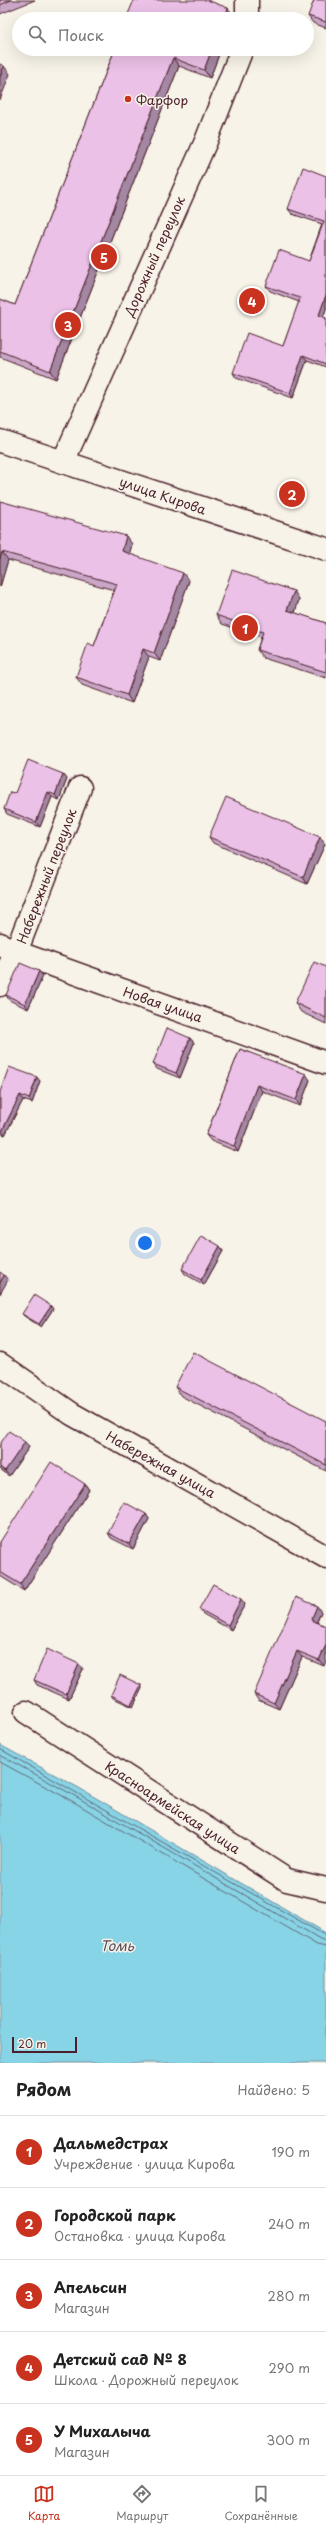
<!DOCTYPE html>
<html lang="ru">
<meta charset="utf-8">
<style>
:root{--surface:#fff;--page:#f2f2f2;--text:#222;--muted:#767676;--line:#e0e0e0;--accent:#c8321e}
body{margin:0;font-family:"Playpen Sans",sans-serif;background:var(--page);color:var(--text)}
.scale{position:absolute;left:12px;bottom:10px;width:65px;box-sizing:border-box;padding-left:4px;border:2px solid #4a1f2b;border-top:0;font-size:11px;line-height:14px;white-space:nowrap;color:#4a1f2b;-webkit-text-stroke:3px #f7f3e8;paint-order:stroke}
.you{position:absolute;left:145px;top:1243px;width:14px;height:14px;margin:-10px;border:3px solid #fff;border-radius:50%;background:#1a73e8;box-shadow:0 0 0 6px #1a73e833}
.badge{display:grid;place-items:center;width:26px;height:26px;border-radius:50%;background:var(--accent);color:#fff;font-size:13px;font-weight:700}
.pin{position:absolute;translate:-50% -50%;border:2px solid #fff;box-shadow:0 1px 4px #0006}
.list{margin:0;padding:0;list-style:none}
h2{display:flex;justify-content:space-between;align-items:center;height:52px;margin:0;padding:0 16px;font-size:17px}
h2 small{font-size:13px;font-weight:400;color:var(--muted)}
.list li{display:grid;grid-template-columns:26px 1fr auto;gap:12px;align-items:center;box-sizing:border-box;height:72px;padding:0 16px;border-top:1px solid var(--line)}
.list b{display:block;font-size:15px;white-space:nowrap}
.list p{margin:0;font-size:13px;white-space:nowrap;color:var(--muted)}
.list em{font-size:13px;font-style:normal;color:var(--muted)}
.icon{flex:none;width:22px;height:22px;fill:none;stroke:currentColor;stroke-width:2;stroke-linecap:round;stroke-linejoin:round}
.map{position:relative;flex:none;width:326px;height:2063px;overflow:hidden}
.search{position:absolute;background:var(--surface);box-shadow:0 4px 16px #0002;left:12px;right:12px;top:12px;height:44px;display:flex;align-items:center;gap:10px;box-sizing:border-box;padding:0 14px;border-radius:22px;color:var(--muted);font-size:15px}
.sheet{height:412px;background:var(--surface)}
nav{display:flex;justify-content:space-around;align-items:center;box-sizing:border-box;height:56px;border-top:1px solid var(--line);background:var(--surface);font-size:11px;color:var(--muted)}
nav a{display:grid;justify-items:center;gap:2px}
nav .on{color:var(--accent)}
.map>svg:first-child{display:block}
</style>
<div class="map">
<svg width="326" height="2063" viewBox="0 0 326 2063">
<rect width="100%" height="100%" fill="#f7f3e8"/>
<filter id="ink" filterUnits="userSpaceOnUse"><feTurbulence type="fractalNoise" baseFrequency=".025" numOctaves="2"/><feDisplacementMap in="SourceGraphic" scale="8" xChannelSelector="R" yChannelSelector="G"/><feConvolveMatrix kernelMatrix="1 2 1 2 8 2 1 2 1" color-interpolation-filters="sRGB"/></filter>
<g filter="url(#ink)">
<path fill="#87d4e6" stroke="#6f8c9b" d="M 0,1745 L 79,1788 L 326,1933 L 326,2063 L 0,2063 Z"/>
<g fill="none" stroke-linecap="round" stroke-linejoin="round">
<path stroke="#626776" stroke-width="1" d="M 0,1749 L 326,1936
M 0,1755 L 75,1796 L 320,1939 L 326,1941
M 0,1762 L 72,1801 L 317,1945 L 326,1947"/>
<g stroke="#4a1f2b" stroke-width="25">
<path id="minor" d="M 247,19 L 247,0
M 63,462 L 206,141 L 242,49
M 0,944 L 16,952 L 326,1063
M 0,985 L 16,952 L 80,788
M 0,1364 L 72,1414 L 326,1557
M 26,1712 L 287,1880 L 326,1889"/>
</g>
<g stroke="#4a1f2b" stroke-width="25">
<path id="major" d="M 0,441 L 326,549"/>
</g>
<use href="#minor" stroke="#f7f3e8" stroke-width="22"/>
<use href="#major" stroke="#f7f3e8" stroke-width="22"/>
</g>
<path fill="#caa6c7" stroke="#4a1f2b" d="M 0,0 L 35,0 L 0,14 Z
M 326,0 L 326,28 L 313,23 L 308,16 Z
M 115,49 L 221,49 L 210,78 L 179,66 L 56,379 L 0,357 L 0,299 L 15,305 Z
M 326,176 L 326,309 L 323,317 L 326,318 L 326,367 L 307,360 L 293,398 L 236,378 L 233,373 L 283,346 L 299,302 L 270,291 L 266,286 L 309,261 L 322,224 L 292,214 L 288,209 Z
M 0,501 L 132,544 L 129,554 L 189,581 L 160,661 L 149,657 L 132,703 L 82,685 L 76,677 L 94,646 L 114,590 L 8,560 L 0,587 Z
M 299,599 L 295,613 L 326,623 L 326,678 L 263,658 L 257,650 L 261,637 L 222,624 L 216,615 Z
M 63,774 L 67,779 L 59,800 L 52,797 L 40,827 L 7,814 L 4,809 L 15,793 Z
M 209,837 L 325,844 L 307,884 L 213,843 Z
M 326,967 L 326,1024 L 301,1012 L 295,1003 Z
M 43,976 L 28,1009 L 9,1000 L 6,995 Z
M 190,1038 L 194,1043 L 180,1078 L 157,1069 L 153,1064 Z
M 240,1049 L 310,1080 L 300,1106 L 262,1091 L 238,1152 L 211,1141 L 206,1135 Z
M 40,1081 L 32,1103 L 23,1100 L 5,1135 L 0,1133 L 0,1092 Z
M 223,1251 L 204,1285 L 185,1274 L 182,1269 Z
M 53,1309 L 41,1327 L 24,1316 L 22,1314 Z
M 175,1387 L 326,1421 L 326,1471 L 181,1396 Z
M 25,1442 L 29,1447 L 9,1476 L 0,1469 L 0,1444 Z
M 85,1484 L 89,1490 L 24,1591 L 0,1576 L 0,1542 Z
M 146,1514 L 149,1519 L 133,1549 L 111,1538 L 108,1533 Z
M 245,1604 L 231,1630 L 203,1614 L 199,1609 Z
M 321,1612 L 317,1622 L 324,1666 L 302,1657 L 279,1709 L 258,1700 L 254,1694 Z
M 83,1669 L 69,1699 L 37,1685 L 34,1680 Z
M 141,1685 L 142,1688 L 133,1707 L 113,1698 L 111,1695 Z"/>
<path fill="#a487a2" stroke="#4a1f2b" d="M 228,8 L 234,16 L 233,19 L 224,19 Z
M 212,49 L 221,49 L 210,78 L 204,70 Z
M 173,58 L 179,66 L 56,379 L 50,371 Z
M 4,66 L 10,74 L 0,100 L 0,77 Z
M 326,295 L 326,309 L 322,320 L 319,315 Z
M 303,355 L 307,360 L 293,398 L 290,393 Z
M 126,536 L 132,544 L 128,560 L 122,551 Z
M 2,552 L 8,560 L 0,587 L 0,559 Z
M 183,573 L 189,581 L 160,661 L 154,653 Z
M 294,591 L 299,599 L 293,619 L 287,610 Z
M 143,649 L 149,657 L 132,703 L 127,695 Z
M 63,774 L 67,779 L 59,800 L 55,795 Z
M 48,792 L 52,797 L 40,827 L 36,822 Z
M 320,837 L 325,844 L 307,884 L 303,877 Z
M 39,971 L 43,976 L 28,1009 L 25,1004 Z
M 190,1038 L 194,1043 L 180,1078 L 176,1073 Z
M 306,1074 L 310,1080 L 300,1106 L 296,1100 Z
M 37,1077 L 40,1081 L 32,1103 L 29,1099 Z
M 257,1085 L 262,1091 L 238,1152 L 234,1146 Z
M 20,1095 L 23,1100 L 5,1135 L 2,1131 Z
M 220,1246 L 223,1251 L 204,1285 L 201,1280 Z
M 4,1275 L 8,1280 L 0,1294 L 0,1283 Z
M 51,1306 L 53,1309 L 41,1327 L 39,1324 Z
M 25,1442 L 29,1447 L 9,1476 L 5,1471 Z
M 85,1484 L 89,1490 L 24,1591 L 20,1584 Z
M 146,1514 L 149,1519 L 133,1549 L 129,1544 Z
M 241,1599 L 245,1604 L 231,1630 L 228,1625 Z
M 317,1606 L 321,1612 L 315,1626 L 311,1620 Z
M 326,1645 L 326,1661 L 324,1666 L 319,1660 Z
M 297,1651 L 302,1657 L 279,1709 L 274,1703 Z
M 79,1664 L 83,1669 L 69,1699 L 66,1694 Z
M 141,1685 L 142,1688 L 133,1707 L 131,1705 Z"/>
<path fill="#ebc1e7" stroke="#4a1f2b" d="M 0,0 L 11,0 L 0,5 Z
M 134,0 L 207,0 L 228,8 L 224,19 L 126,19 Z
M 314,0 L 326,0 L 326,22 L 308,16 Z
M 115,49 L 212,49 L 204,70 L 173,58 L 50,371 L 0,351 L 0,299 L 15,305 Z
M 0,64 L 4,66 L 0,77 Z
M 303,167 L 326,176 L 326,295 L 319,315 L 326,318 L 326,364 L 303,355 L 290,393 L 233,373 L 247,333 L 283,346 L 300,298 L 266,286 L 279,250 L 309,261 L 324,221 L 288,209 Z
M 0,501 L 126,536 L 122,551 L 183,573 L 154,653 L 143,649 L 127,695 L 76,677 L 88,643 L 94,646 L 117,584 L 2,552 L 0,559 Z
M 232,570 L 294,591 L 287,610 L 326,623 L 326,672 L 257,650 L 263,632 L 216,615 Z
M 28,760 L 63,774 L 55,795 L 48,792 L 36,822 L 4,809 L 10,792 L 15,793 Z
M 226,797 L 320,837 L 303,877 L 209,837 Z
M 314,962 L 326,967 L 326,1018 L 295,1003 Z
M 20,963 L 39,971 L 25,1004 L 6,995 Z
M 167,1028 L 190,1038 L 176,1073 L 153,1064 Z
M 240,1049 L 306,1074 L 296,1100 L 257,1085 L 234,1146 L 206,1135 Z
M 9,1067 L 37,1077 L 29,1099 L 20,1095 L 2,1131 L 0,1130 L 0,1092 Z
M 201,1235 L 220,1246 L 201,1280 L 182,1269 Z
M 0,1272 L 4,1275 L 0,1283 Z
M 34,1295 L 51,1306 L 39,1324 L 22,1314 Z
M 193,1352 L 326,1421 L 326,1465 L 175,1387 Z
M 9,1431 L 25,1442 L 5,1471 L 0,1467 L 0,1444 Z
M 51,1462 L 85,1484 L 20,1584 L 0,1572 L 0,1542 Z
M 124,1502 L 146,1514 L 129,1544 L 108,1533 Z
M 213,1584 L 241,1599 L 228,1625 L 199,1609 Z
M 296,1597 L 317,1606 L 311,1620 L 326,1626 L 326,1645 L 319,1660 L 297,1651 L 274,1703 L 254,1694 Z
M 47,1649 L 79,1664 L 66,1694 L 34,1680 Z
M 120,1675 L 141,1685 L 131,1705 L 111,1695 Z"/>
</g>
<circle fill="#c8321e" stroke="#f7f3e8" stroke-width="1.5" cx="128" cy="99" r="4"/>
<g text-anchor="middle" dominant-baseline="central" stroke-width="3" stroke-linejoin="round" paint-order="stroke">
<g font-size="13" fill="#4a1f2b" stroke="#f7f3e8" text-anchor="start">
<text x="136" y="99">Фарфор</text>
</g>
<g font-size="13" fill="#4a1f2b" stroke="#f7f3e8">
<text transform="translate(154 256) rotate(-66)">Дорожный переулок</text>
<text transform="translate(163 495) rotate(19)">улица Кирова</text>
<text transform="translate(46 876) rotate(-69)">Набережный переулок</text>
<text transform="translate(163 1004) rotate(19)">Новая улица</text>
<text transform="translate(161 1464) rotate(29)">Набережная улица</text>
<text transform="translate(173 1807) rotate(33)">Красноармейская улица</text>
</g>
<g font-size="14" font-style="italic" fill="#594c5a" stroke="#f7f3e8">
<text x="117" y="1945">Томь</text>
</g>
</g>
</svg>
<div class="scale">20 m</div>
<div class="you"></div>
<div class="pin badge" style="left:245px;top:628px">1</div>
<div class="pin badge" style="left:292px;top:494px">2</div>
<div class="pin badge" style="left:68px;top:325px">3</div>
<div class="pin badge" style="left:252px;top:301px">4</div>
<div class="pin badge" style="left:104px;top:257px">5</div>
<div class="search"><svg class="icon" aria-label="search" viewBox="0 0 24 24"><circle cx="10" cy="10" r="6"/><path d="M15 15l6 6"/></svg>Поиск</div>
</div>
<section class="sheet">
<h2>Рядом<small>Найдено: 5</small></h2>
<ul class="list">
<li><span class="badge">1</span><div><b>Дальмедстрах</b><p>Учреждение · улица Кирова</p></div><em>190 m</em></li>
<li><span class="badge">2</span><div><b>Городской парк</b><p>Остановка · улица Кирова</p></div><em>240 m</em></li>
<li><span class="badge">3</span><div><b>Апельсин</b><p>Магазин</p></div><em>280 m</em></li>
<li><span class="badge">4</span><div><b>Детский сад № 8</b><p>Школа · Дорожный переулок</p></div><em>290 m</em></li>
<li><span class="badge">5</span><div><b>У Михалыча</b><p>Магазин</p></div><em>300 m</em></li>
</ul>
</section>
<nav>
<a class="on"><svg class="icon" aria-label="map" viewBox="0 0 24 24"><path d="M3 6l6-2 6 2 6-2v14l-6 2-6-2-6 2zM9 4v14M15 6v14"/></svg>Карта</a>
<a><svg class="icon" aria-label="directions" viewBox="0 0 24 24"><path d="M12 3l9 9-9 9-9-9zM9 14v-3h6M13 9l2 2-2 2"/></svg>Маршрут</a>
<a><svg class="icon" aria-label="saved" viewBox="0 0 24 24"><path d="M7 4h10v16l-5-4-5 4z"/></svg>Сохранённые</a>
</nav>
